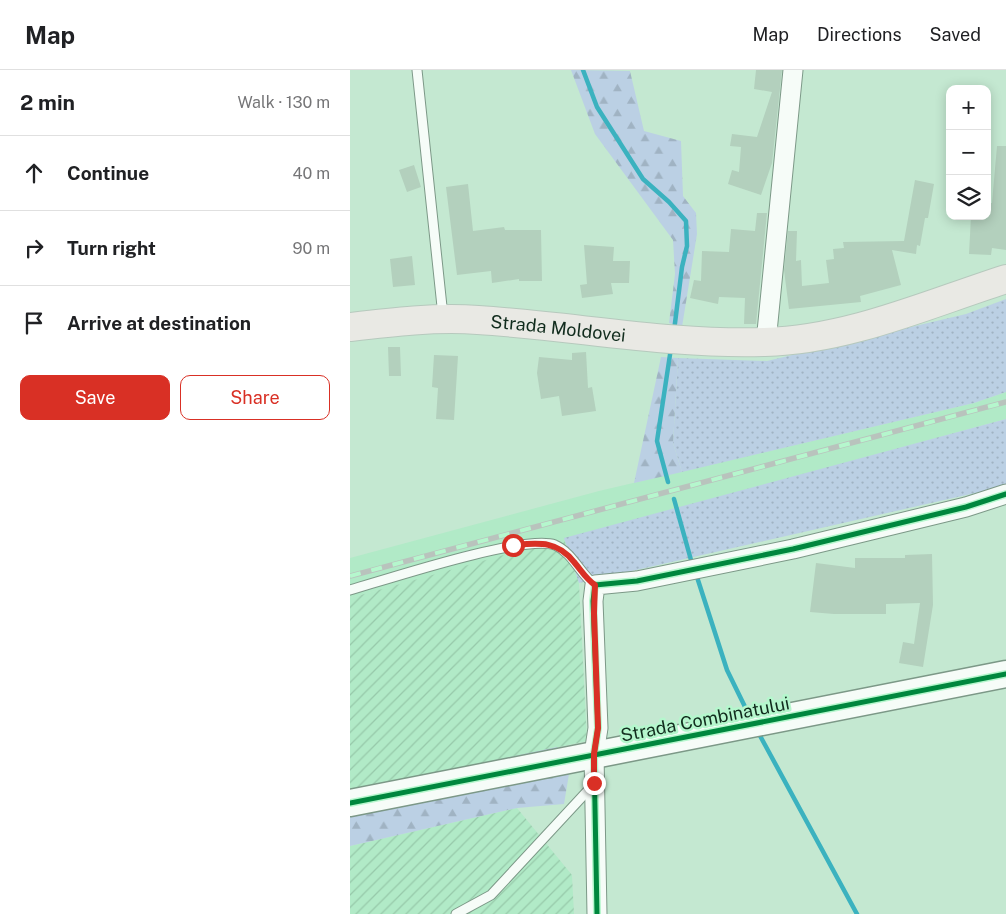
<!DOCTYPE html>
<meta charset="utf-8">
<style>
:root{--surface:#fff;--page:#f2f2f2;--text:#202124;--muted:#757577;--line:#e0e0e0;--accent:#d93025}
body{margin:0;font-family:"Public Sans",sans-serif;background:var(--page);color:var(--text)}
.controls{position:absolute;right:15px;top:15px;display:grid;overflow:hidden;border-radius:10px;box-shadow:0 2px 12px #0003}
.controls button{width:45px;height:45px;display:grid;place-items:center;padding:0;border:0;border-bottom:1px solid var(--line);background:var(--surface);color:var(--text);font:25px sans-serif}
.stop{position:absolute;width:15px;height:15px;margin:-11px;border:4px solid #d93025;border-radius:50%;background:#fff}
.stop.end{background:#d93025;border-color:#fff;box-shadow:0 1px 5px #0008}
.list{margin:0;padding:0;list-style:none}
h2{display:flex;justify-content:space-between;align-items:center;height:65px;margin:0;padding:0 20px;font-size:21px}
h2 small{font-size:16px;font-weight:400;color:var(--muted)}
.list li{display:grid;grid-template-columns:32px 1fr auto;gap:15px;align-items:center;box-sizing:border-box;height:75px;padding:0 20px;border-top:1px solid var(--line)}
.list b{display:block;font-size:19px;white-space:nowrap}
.list em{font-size:16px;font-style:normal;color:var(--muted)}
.actions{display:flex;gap:10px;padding:15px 20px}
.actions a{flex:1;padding:11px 0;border:1px solid var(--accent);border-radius:10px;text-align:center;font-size:18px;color:var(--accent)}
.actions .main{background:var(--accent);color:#fff}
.icon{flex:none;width:28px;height:28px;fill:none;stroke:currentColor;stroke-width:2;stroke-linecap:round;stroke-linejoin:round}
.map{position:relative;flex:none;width:656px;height:844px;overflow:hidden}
header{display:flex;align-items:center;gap:30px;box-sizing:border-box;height:70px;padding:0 25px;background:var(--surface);border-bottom:1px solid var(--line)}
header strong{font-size:24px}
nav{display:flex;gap:28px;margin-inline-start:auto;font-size:18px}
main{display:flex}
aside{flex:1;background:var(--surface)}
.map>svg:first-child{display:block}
</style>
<header>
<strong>Map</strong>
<nav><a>Map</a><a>Directions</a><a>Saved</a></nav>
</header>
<main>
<aside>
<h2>2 min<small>Walk · 130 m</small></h2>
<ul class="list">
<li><svg class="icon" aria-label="ahead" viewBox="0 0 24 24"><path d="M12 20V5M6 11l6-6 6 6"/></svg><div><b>Continue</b></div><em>40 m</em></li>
<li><svg class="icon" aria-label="right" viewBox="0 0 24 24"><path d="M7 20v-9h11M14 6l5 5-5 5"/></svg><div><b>Turn right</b></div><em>90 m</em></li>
<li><svg class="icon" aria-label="arrive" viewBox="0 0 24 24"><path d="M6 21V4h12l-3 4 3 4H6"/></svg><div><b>Arrive at destination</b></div></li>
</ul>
<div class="actions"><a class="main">Save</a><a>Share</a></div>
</aside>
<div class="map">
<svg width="656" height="844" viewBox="0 0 656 844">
<defs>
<pattern id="industrial-furrows" width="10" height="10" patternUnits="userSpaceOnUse" patternTransform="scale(1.25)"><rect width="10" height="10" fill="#b1eac7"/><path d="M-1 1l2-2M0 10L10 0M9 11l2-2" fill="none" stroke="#97c9aa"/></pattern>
<pattern id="grass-dots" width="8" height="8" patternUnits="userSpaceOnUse" patternTransform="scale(1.25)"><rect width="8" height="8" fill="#bbd0e4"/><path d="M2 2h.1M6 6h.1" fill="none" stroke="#a0b3c3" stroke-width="1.8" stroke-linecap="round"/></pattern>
<pattern id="forest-firs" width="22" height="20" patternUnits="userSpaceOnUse" patternTransform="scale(1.25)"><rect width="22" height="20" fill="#bbd0e4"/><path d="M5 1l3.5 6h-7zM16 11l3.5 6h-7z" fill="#a0b3c3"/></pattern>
</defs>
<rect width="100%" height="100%" fill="#c4e8d1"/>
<path fill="#b1eac7" d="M 656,322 L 656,349 L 0,528 L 0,488 L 249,421 L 624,333 Z"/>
<path fill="url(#industrial-furrows)" d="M 214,468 L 229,513 L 237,671 L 0,721 L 0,528 Z
M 167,738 L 222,805 L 224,844 L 0,844 L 0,776 Z"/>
<path fill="url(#grass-dots)" d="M 656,229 L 656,322 L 624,333 L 332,402 L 323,373 L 328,288 L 417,291 L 616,244 Z
M 656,349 L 656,416 L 229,513 L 214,468 Z"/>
<path fill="url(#forest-firs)" d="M 221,0 L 280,1 L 294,61 L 331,71 L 333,126 L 346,143 L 347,164 L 332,257 L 319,253 L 325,204 L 323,170 L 245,64 Z
M 311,287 L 328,288 L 323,373 L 332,402 L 284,413 Z
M 207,677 L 219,704 L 214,734 L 167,738 L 0,776 L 0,721 Z"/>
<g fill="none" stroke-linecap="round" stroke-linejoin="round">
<path stroke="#3bb2bf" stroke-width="4.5" d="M 233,0 L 247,37 L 293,109 L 319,132 L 336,151 L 337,176 L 332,197 L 324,261
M 318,412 L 307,371 L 321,278
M 324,429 L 341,490
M 347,507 L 377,600 L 399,645
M 408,662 L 507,844"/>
</g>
<path fill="#b3d0bd" d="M 406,0 L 432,0 L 422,93 L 411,125 L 378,114 L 382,100 L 389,102 L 391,77 L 380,76 L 382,64 L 407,67 L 422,22 L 404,19 Z
M 647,76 L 656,76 L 656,180 L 642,178 L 641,185 L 619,184 L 621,146 L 637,146 L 637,133 L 642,133 Z
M 64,95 L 71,117 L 57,122 L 49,100 Z
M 565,110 L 584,114 L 578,148 L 575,148 L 570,176 L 567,175 L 566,184 L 542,180 L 551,215 L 510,226 L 511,232 L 439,239 L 434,200 L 438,161 L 447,161 L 446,191 L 451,190 L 452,216 L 479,213 L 476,190 L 484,189 L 483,179 L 494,178 L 493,172 L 554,171 Z
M 118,114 L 123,161 L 154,157 L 155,160 L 191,160 L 192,211 L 169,211 L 169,209 L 142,213 L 141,201 L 107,205 L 96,117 Z
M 407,143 L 417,143 L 406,254 L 394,254 L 395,228 L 369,227 L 368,234 L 340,228 L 344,210 L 351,211 L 352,181 L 379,182 L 381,159 L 405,161 Z
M 234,175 L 264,177 L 263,191 L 280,191 L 279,213 L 261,213 L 263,224 L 232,228 L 230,215 L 237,214 Z
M 62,186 L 65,215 L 43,217 L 40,189 Z
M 38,277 L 50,277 L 51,306 L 39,306 Z
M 236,282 L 238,318 L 242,317 L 246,341 L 212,346 L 209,326 L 191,329 L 187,303 L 189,287 L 222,290 L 222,283 Z
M 84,285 L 108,286 L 104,350 L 86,349 L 88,318 L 82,317 Z
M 582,484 L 583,535 L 573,597 L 549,593 L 553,572 L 564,574 L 570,533 L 536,534 L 536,544 L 484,544 L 460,542 L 466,493 L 505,498 L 505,488 L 555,488 L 555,485 Z"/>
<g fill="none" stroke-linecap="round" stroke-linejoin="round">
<g stroke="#7c9887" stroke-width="11">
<path id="lane" d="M 67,0 L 93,246
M 0,520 C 38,509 174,464 205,475 C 223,483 230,504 245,515
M 106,844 L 141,825 L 243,715"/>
</g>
<g stroke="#7c9887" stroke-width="21">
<path id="street" d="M 416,272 L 443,0
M 247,844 L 244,684 L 248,658 L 243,531 L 245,515 L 287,511 L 443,479 L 616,437 L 656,424"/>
</g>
<g stroke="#7c9887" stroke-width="29">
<path id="secondary" d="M 0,733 L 656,604"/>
</g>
<g stroke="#b6c9bd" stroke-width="30">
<g id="primary">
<path id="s1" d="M 0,257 C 42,252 86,247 128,250 C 224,256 319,275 415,272 C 498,270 578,234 656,209"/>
</g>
</g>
<use href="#lane" stroke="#f6fcf8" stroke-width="9"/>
<use href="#street" stroke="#f6fcf8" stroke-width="19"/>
<use href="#secondary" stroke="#f6fcf8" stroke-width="26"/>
<use href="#primary" stroke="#e9e9e4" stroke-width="28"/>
<g stroke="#b9c3bd" stroke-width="5.5">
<path id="rail" d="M 0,506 L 656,332"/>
</g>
<use href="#rail" stroke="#b5f7cd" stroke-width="4" stroke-dasharray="11" stroke-linecap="butt"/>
<g stroke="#b5f7cd" stroke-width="8">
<path id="cycleway" d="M 0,733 L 656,604
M 247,844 L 244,684 L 248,658 L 243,531 L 245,515 L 287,511 L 443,479 L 616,437 L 656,424"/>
</g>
<use href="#cycleway" stroke="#00873e" stroke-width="5"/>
</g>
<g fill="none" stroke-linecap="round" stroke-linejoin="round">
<path stroke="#d93025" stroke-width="6" d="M 163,475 C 188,473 207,470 224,492 C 231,500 236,509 245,515 L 244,543 L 248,658 L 244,684 L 244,713"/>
</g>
<g text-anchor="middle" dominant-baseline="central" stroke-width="5" stroke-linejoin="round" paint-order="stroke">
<g font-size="18" fill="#112c1d" stroke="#b5f7cd">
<text stroke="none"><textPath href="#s1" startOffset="209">Strada Moldovei</textPath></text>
<text transform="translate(355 649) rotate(-11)">Strada Combinatului</text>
</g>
</g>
</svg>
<div class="controls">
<button>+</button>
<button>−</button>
<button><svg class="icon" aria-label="layers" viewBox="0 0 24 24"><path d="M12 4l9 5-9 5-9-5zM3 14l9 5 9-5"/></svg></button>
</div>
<div class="stop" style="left:163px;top:475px"></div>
<div class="stop end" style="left:244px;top:713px"></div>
</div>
</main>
